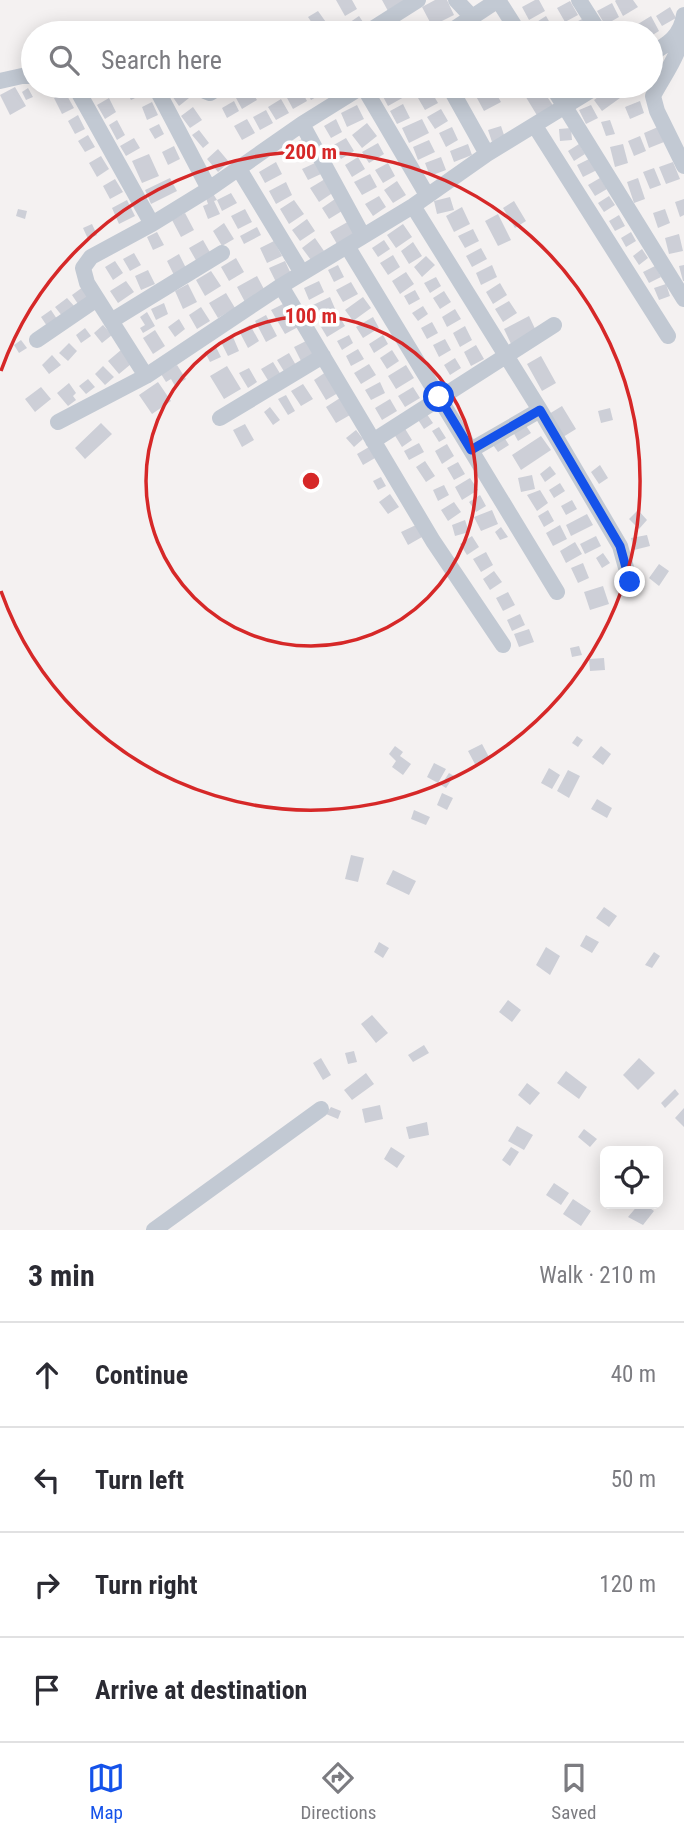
<!DOCTYPE html>
<meta charset="utf-8">
<style>
:root{--surface:#fff;--page:#f2f2f3;--text:#2b2b33;--muted:#7c7c81;--line:#e1e1e2;--accent:#1452ea}
body{margin:0;font-family:"Roboto Condensed",sans-serif;background:var(--page);color:var(--text)}
.controls{position:absolute;right:21px;bottom:21px;display:grid;overflow:hidden;border-radius:10px;box-shadow:0 4px 18px #0003}
.controls button{width:63px;height:63px;display:grid;place-items:center;padding:0;border:0;border-bottom:2px solid var(--line);background:var(--surface);color:var(--text);font:35px sans-serif}
.stop{position:absolute;width:21px;height:21px;margin:-16px;border:5px solid #1452ea;border-radius:50%;background:#fff}
.stop.end{background:#1452ea;border-color:#fff;box-shadow:0 2px 7px #0008}
.list{margin:0;padding:0;list-style:none}
h2{display:flex;justify-content:space-between;align-items:center;height:91px;margin:0;padding:0 28px;font-size:30px}
h2 small{font-size:23px;font-weight:400;color:var(--muted)}
.list li{display:grid;grid-template-columns:46px 1fr auto;gap:21px;align-items:center;box-sizing:border-box;height:105px;padding:0 28px;border-top:2px solid var(--line)}
.list b{display:block;font-size:26px;white-space:nowrap}
.list em{font-size:23px;font-style:normal;color:var(--muted)}
.icon{flex:none;width:38px;height:38px;fill:none;stroke:currentColor;stroke-width:2;stroke-linecap:round;stroke-linejoin:round}
.map{position:relative;flex:none;width:684px;height:1230px;overflow:hidden}
.search{position:absolute;background:var(--surface);box-shadow:0 4px 18px #0003;left:21px;right:21px;top:21px;height:77px;display:flex;align-items:center;gap:18px;box-sizing:border-box;padding:0 24px;border-radius:38px;color:var(--muted);font-size:26px}
.sheet{height:511px;background:var(--surface)}
nav{display:flex;justify-content:space-around;align-items:center;box-sizing:border-box;height:98px;border-top:2px solid var(--line);background:var(--surface);font-size:19px;color:var(--muted)}
nav a{display:grid;justify-items:center;gap:4px}
nav .on{color:var(--accent)}
.map>svg:first-child{display:block}
</style>
<div class="map">
<svg width="684" height="1230" viewBox="0 0 684 1230">
<rect width="100%" height="100%" fill="#f4f1f1"/>
<path fill="#cdcfd7" d="M 336,0 L 352,0 L 357,9 L 345,16 Z
M 382,0 L 404,0 L 388,11 Z
M 435,0 L 447,0 L 454,15 L 432,26 L 422,7 Z
M 535,0 L 539,0 L 545,11 L 529,20 L 522,7 Z
M 616,0 L 633,0 L 638,7 L 623,16 L 615,1 Z
M 570,1 L 578,15 L 565,22 L 557,8 Z
M 612,3 L 619,17 L 605,25 L 597,11 Z
M 670,7 L 676,18 L 662,26 L 656,16 Z
M 318,11 L 328,25 L 318,32 L 308,17 Z
M 359,16 L 367,28 L 359,33 L 347,33 L 343,27 Z
M 546,16 L 553,28 L 544,33 L 536,33 L 532,25 Z
M 651,16 L 659,31 L 651,36 L 651,33 L 643,33 L 638,24 Z
M 584,18 L 591,31 L 580,33 L 574,23 Z
M 276,22 L 282,33 L 263,33 L 261,30 Z
M 33,52 L 33,69 L 31,71 L 22,61 Z
M 89,86 L 101,86 L 102,88 L 93,93 Z
M 141,86 L 145,93 L 131,100 L 124,87 Z
M 180,86 L 189,98 L 179,106 L 170,93 Z
M 255,86 L 273,86 L 275,90 L 260,97 Z
M 304,86 L 319,86 L 323,93 L 311,100 Z
M 385,86 L 398,86 L 404,97 L 388,106 L 379,89 Z
M 407,86 L 428,86 L 411,94 Z
M 474,86 L 492,86 L 501,102 L 484,111 L 471,87 Z
M 526,86 L 540,86 L 554,107 L 538,117 L 521,89 Z
M 619,86 L 635,86 L 637,89 L 627,96 Z
M 15,87 L 26,106 L 10,115 L 0,95 Z
M 612,87 L 620,98 L 602,111 L 594,100 Z
M 28,88 L 33,97 L 26,100 L 22,92 Z
M 300,88 L 307,101 L 293,109 L 286,96 Z
M 251,90 L 257,100 L 242,109 L 236,98 Z
M 431,91 L 438,103 L 425,110 L 418,98 Z
M 65,92 L 74,108 L 62,114 L 54,98 Z
M 109,98 L 116,112 L 105,119 L 97,105 Z
M 281,99 L 289,113 L 276,120 L 268,107 Z
M 234,101 L 239,111 L 227,118 L 222,108 Z
M 640,101 L 644,113 L 630,119 L 625,107 Z
M 152,102 L 158,115 L 147,120 L 142,107 Z
M 403,104 L 410,118 L 397,124 L 390,111 Z
M 357,105 L 364,119 L 347,127 L 341,113 Z
M 591,105 L 598,118 L 586,124 L 579,110 Z
M 193,107 L 202,120 L 190,128 L 181,116 Z
M 441,109 L 448,121 L 435,129 L 427,117 Z
M 266,110 L 273,123 L 260,130 L 253,117 Z
M 78,115 L 85,129 L 75,134 L 68,121 Z
M 247,119 L 255,133 L 242,140 L 234,126 Z
M 336,119 L 342,132 L 331,138 L 324,126 Z
M 422,119 L 429,133 L 409,143 L 402,128 Z
M 117,120 L 125,135 L 117,140 L 109,125 Z
M 610,120 L 615,134 L 606,136 L 601,122 Z
M 367,123 L 377,136 L 362,148 L 352,135 Z
M 159,124 L 164,134 L 155,139 L 149,129 Z
M 501,126 L 505,138 L 492,142 L 488,130 Z
M 452,127 L 458,140 L 446,147 L 439,133 Z
M 658,127 L 664,142 L 649,148 L 644,133 Z
M 571,128 L 572,140 L 560,141 L 559,129 Z
M 199,130 L 209,143 L 203,148 L 192,135 Z
M 88,135 L 95,147 L 85,152 L 78,141 Z
M 640,136 L 646,151 L 634,156 L 628,141 Z
M 134,138 L 140,148 L 126,156 L 120,146 Z
M 346,138 L 354,151 L 341,159 L 332,146 Z
M 302,139 L 310,154 L 298,160 L 291,145 Z
M 429,140 L 435,152 L 418,160 L 413,147 Z
M 378,143 L 384,154 L 369,163 L 362,152 Z
M 468,144 L 472,155 L 454,162 L 450,151 Z
M 579,144 L 585,154 L 574,161 L 568,151 Z
M 623,144 L 628,163 L 615,167 L 610,147 Z
M 174,146 L 180,159 L 168,165 L 162,152 Z
M 218,149 L 229,162 L 218,172 L 207,159 Z
M 149,154 L 159,176 L 142,183 L 132,161 Z
M 101,156 L 109,169 L 97,177 L 89,163 Z
M 358,157 L 365,169 L 352,177 L 345,165 Z
M 441,157 L 446,170 L 430,176 L 425,163 Z
M 591,158 L 597,170 L 583,177 L 577,165 Z
M 276,162 L 282,174 L 265,183 L 259,172 Z
M 673,162 L 680,179 L 666,184 L 659,167 Z
M 315,163 L 321,174 L 308,180 L 302,169 Z
M 388,163 L 395,176 L 383,183 L 375,170 Z
M 654,168 L 661,185 L 650,189 L 643,172 Z
M 370,174 L 377,187 L 362,195 L 354,182 Z
M 170,178 L 177,191 L 151,204 L 145,190 Z
M 600,178 L 607,189 L 595,196 L 588,185 Z
M 638,178 L 645,199 L 634,203 L 627,182 Z
M 115,179 L 123,192 L 110,199 L 103,186 Z
M 325,179 L 334,192 L 319,202 L 310,188 Z
M 397,181 L 406,195 L 393,203 L 384,190 Z
M 286,182 L 292,195 L 276,204 L 269,191 Z
M 212,192 L 217,200 L 231,193 L 237,203 L 222,211 L 217,200 L 214,201 L 220,214 L 208,219 L 203,206 L 208,204 L 205,195 Z
M 379,196 L 386,207 L 373,216 L 365,204 Z
M 609,196 L 615,205 L 604,212 L 598,203 Z
M 450,197 L 454,210 L 437,214 L 434,201 Z
M 335,199 L 342,211 L 329,219 L 322,208 Z
M 684,199 L 684,215 L 680,217 L 675,202 Z
M 127,200 L 135,216 L 119,224 L 112,208 Z
M 294,200 L 304,214 L 289,224 L 280,209 Z
M 514,201 L 526,221 L 515,228 L 503,208 Z
M 462,207 L 470,224 L 454,232 L 446,216 Z
M 18,209 L 27,211 L 25,219 L 16,216 Z
M 245,209 L 252,222 L 238,229 L 231,216 Z
M 665,209 L 670,223 L 658,228 L 653,213 Z
M 185,213 L 194,230 L 181,237 L 172,220 Z
M 498,214 L 511,240 L 498,246 L 485,221 Z
M 619,215 L 625,226 L 615,231 L 609,221 Z
M 307,219 L 315,231 L 300,241 L 292,230 Z
M 351,220 L 358,232 L 337,244 L 330,232 Z
M 224,223 L 234,239 L 222,246 L 213,231 Z
M 92,224 L 97,235 L 88,239 L 83,228 Z
M 403,224 L 412,237 L 396,248 L 387,235 Z
M 257,227 L 261,235 L 244,244 L 240,236 Z
M 473,229 L 479,241 L 465,248 L 458,236 Z
M 157,232 L 164,245 L 153,250 L 147,237 Z
M 631,232 L 636,241 L 626,247 L 621,238 Z
M 679,234 L 683,251 L 669,254 L 665,238 Z
M 315,238 L 324,251 L 311,260 L 302,248 Z
M 203,240 L 211,254 L 197,262 L 189,248 Z
M 384,240 L 390,249 L 378,257 L 372,248 Z
M 274,241 L 282,256 L 267,263 L 260,248 Z
M 413,242 L 422,256 L 409,264 L 401,251 Z
M 481,248 L 487,259 L 472,267 L 466,256 Z
M 642,249 L 648,258 L 639,265 L 633,256 Z
M 134,253 L 141,265 L 130,271 L 123,259 Z
M 179,254 L 186,268 L 174,275 L 167,261 Z
M 393,255 L 400,267 L 388,275 L 380,263 Z
M 426,256 L 435,265 L 422,277 L 414,267 Z
M 236,258 L 244,272 L 229,281 L 221,267 Z
M 115,261 L 123,273 L 113,280 L 105,267 Z
M 285,261 L 291,274 L 276,282 L 269,268 Z
M 338,265 L 344,277 L 334,282 L 328,270 Z
M 492,265 L 497,277 L 481,285 L 476,273 Z
M 684,265 L 684,281 L 683,281 L 679,266 Z
M 655,266 L 661,277 L 649,283 L 643,272 Z
M 148,270 L 155,284 L 141,290 L 135,276 Z
M 211,271 L 221,286 L 205,296 L 196,280 Z
M 406,272 L 414,284 L 400,294 L 392,281 Z
M 257,276 L 265,291 L 245,302 L 237,287 Z
M 436,277 L 441,286 L 430,293 L 424,283 Z
M 126,281 L 134,292 L 118,303 L 110,291 Z
M 319,281 L 324,292 L 309,300 L 304,288 Z
M 351,282 L 358,294 L 343,302 L 336,290 Z
M 500,283 L 507,295 L 493,304 L 486,292 Z
M 188,284 L 197,302 L 183,309 L 175,291 Z
M 666,284 L 670,296 L 659,300 L 654,288 Z
M 83,287 L 91,299 L 80,307 L 72,295 Z
M 415,290 L 420,299 L 409,305 L 404,296 Z
M 444,291 L 451,302 L 440,309 L 433,298 Z
M 226,293 L 235,308 L 218,318 L 209,303 Z
M 330,297 L 336,311 L 319,319 L 313,305 Z
M 363,297 L 371,308 L 353,321 L 345,310 Z
M 67,298 L 75,307 L 63,317 L 55,307 Z
M 509,301 L 517,313 L 503,322 L 495,309 Z
M 164,303 L 168,314 L 156,320 L 151,309 Z
M 285,303 L 298,327 L 285,334 L 271,310 Z
M 423,306 L 428,314 L 418,321 L 412,313 Z
M 201,307 L 210,321 L 197,329 L 189,315 Z
M 455,309 L 461,319 L 447,327 L 442,317 Z
M 51,310 L 59,322 L 49,329 L 41,317 Z
M 147,312 L 155,326 L 143,333 L 140,328 L 145,325 L 140,317 Z
M 266,315 L 277,336 L 266,342 L 255,321 Z
M 339,316 L 345,326 L 327,337 L 321,327 Z
M 529,316 L 537,333 L 512,346 L 504,329 Z
M 373,317 L 379,328 L 363,338 L 356,327 Z
M 179,319 L 185,329 L 175,337 L 168,327 Z
M 432,322 L 438,333 L 427,339 L 421,328 Z
M 103,325 L 112,335 L 102,343 L 94,333 Z
M 250,325 L 259,341 L 248,348 L 239,331 Z
M 465,326 L 472,340 L 460,347 L 453,333 Z
M 85,328 L 91,336 L 81,343 L 76,335 Z
M 155,330 L 165,346 L 153,354 L 143,338 Z
M 349,335 L 353,343 L 342,350 L 337,341 Z
M 383,335 L 388,344 L 374,353 L 369,344 Z
M 233,337 L 239,351 L 228,356 L 221,342 Z
M 445,339 L 451,350 L 439,357 L 433,345 Z
M 21,340 L 27,348 L 19,353 L 14,345 Z
M 306,341 L 314,356 L 302,363 L 294,347 Z
M 69,343 L 77,351 L 68,361 L 59,353 Z
M 476,345 L 484,359 L 471,366 L 464,352 Z
M 216,347 L 221,357 L 210,362 L 205,352 Z
M 358,349 L 364,359 L 351,366 L 346,356 Z
M 121,350 L 131,364 L 119,374 L 108,361 Z
M 392,350 L 399,361 L 387,369 L 380,358 Z
M 289,353 L 297,367 L 285,373 L 277,360 Z
M 52,355 L 61,365 L 49,374 L 42,365 Z
M 541,356 L 556,383 L 542,391 L 527,364 Z
M 455,358 L 461,368 L 450,375 L 444,365 Z
M 273,362 L 281,375 L 269,382 L 261,369 Z
M 369,364 L 376,375 L 361,384 L 354,373 Z
M 177,365 L 186,379 L 175,386 L 171,379 L 166,382 L 161,374 Z
M 406,365 L 414,378 L 396,389 L 388,376 Z
M 103,366 L 114,377 L 105,385 L 95,374 Z
M 227,366 L 241,389 L 224,399 L 210,376 Z
M 249,368 L 257,382 L 248,388 L 239,373 Z
M 326,372 L 338,393 L 326,400 L 314,380 Z
M 88,379 L 95,387 L 86,394 L 79,386 Z
M 158,382 L 171,401 L 152,414 L 139,395 Z
M 380,382 L 385,393 L 371,400 L 365,390 Z
M 69,383 L 76,393 L 73,396 L 76,400 L 68,406 L 57,393 Z
M 303,384 L 313,399 L 301,406 L 291,391 Z
M 41,387 L 51,399 L 35,412 L 25,399 Z
M 413,387 L 420,398 L 405,407 L 398,396 Z
M 286,395 L 295,411 L 288,415 L 278,399 Z
M 340,398 L 350,415 L 336,423 L 326,407 Z
M 390,399 L 397,411 L 382,420 L 375,408 Z
M 562,406 L 576,429 L 563,437 L 549,414 Z
M 270,407 L 280,420 L 273,425 L 264,412 Z
M 610,408 L 613,420 L 601,423 L 598,411 Z
M 424,410 L 433,423 L 424,429 L 415,415 Z
M 101,423 L 112,434 L 85,459 L 75,448 Z
M 524,423 L 531,433 L 518,441 L 512,430 Z
M 245,424 L 254,440 L 242,447 L 233,430 Z
M 404,427 L 412,440 L 402,447 L 394,434 Z
M 439,427 L 446,438 L 439,442 L 432,431 Z
M 356,430 L 363,439 L 354,447 L 346,438 Z
M 502,434 L 509,445 L 498,452 L 491,442 Z
M 541,436 L 551,450 L 521,470 L 512,455 Z
M 419,443 L 424,452 L 409,460 L 404,451 Z
M 447,444 L 454,456 L 442,464 L 435,451 Z
M 369,447 L 375,458 L 363,465 L 357,454 Z
M 425,461 L 435,476 L 426,482 L 416,467 Z
M 458,462 L 465,474 L 454,480 L 447,468 Z
M 600,465 L 608,478 L 599,484 L 591,472 Z
M 550,466 L 556,474 L 545,482 L 540,474 Z
M 532,475 L 535,489 L 521,492 L 518,478 Z
M 381,477 L 386,486 L 378,490 L 373,481 Z
M 470,478 L 478,490 L 462,500 L 455,487 Z
M 560,483 L 565,491 L 554,498 L 549,490 Z
M 444,485 L 449,495 L 438,501 L 433,490 Z
M 540,490 L 548,503 L 537,511 L 527,495 Z
M 390,494 L 399,507 L 388,514 L 379,502 Z
M 480,495 L 486,506 L 476,512 L 469,502 Z
M 572,500 L 577,509 L 566,515 L 561,506 Z
M 454,502 L 461,512 L 448,521 L 441,510 Z
M 492,510 L 498,524 L 481,531 L 474,517 Z
M 548,510 L 554,521 L 544,527 L 538,516 Z
M 638,510 L 647,520 L 639,529 L 629,519 Z
M 587,514 L 593,525 L 571,536 L 566,525 Z
M 465,520 L 469,532 L 455,536 L 452,525 Z
M 416,525 L 422,537 L 408,545 L 401,532 Z
M 560,525 L 567,539 L 553,546 L 546,533 Z
M 501,527 L 508,537 L 500,540 L 495,532 Z
M 647,535 L 650,546 L 634,550 L 631,538 Z
M 472,536 L 479,547 L 467,555 L 460,544 Z
M 596,536 L 601,546 L 585,554 L 580,544 Z
M 575,542 L 582,554 L 566,563 L 560,551 Z
M 486,552 L 493,565 L 481,572 L 473,559 Z
M 603,553 L 610,563 L 602,568 L 596,558 Z
M 583,563 L 589,578 L 578,583 L 571,568 Z
M 659,564 L 669,571 L 659,586 L 649,578 Z
M 494,571 L 502,582 L 490,590 L 483,579 Z
M 603,586 L 609,604 L 590,610 L 584,592 Z
M 508,592 L 515,605 L 503,611 L 496,598 Z
M 520,614 L 525,625 L 512,631 L 507,620 Z
M 529,629 L 534,642 L 519,647 L 514,634 Z
M 579,646 L 582,655 L 572,657 L 570,648 Z
M 604,658 L 605,670 L 590,671 L 589,659 Z
M 577,736 L 583,740 L 578,747 L 572,743 Z
M 482,744 L 490,759 L 476,766 L 468,751 Z
M 395,746 L 403,752 L 400,756 L 411,764 L 403,775 L 392,767 L 396,761 L 389,754 Z
M 601,746 L 611,754 L 603,765 L 592,757 Z
M 434,763 L 446,769 L 438,783 L 427,777 Z
M 549,768 L 560,775 L 552,789 L 541,783 Z
M 568,770 L 580,776 L 569,798 L 557,791 Z
M 449,773 L 454,776 L 446,788 L 441,785 Z
M 442,793 L 453,798 L 447,810 L 437,805 Z
M 597,799 L 612,808 L 607,818 L 591,809 Z
M 414,810 L 430,817 L 426,825 L 411,819 Z
M 351,855 L 364,858 L 358,882 L 345,879 Z
M 393,870 L 416,881 L 409,895 L 386,884 Z
M 604,907 L 617,916 L 609,927 L 596,918 Z
M 586,935 L 599,942 L 592,953 L 580,946 Z
M 379,942 L 389,948 L 383,958 L 374,952 Z
M 546,947 L 560,956 L 550,975 L 536,965 Z
M 654,952 L 660,956 L 652,968 L 645,965 Z
M 508,1000 L 521,1010 L 512,1022 L 499,1012 Z
M 372,1015 L 388,1033 L 376,1043 L 361,1024 Z
M 424,1045 L 429,1053 L 413,1062 L 408,1055 Z
M 354,1051 L 357,1062 L 348,1064 L 345,1053 Z
M 321,1058 L 331,1075 L 323,1080 L 313,1063 Z
M 639,1058 L 655,1073 L 638,1090 L 623,1075 Z
M 566,1071 L 587,1087 L 579,1099 L 557,1083 Z
M 366,1073 L 374,1084 L 352,1100 L 344,1090 Z
M 527,1083 L 540,1093 L 530,1105 L 518,1095 Z
M 675,1089 L 679,1094 L 665,1108 L 661,1103 Z
M 380,1105 L 383,1119 L 365,1123 L 362,1109 Z
M 331,1107 L 341,1111 L 338,1119 L 326,1114 Z
M 684,1108 L 684,1127 L 675,1118 Z
M 427,1122 L 429,1135 L 409,1139 L 406,1127 Z
M 517,1126 L 533,1135 L 524,1150 L 508,1141 Z
M 584,1129 L 597,1139 L 590,1147 L 578,1137 Z
M 391,1147 L 405,1156 L 397,1168 L 384,1159 Z
M 511,1147 L 519,1152 L 510,1166 L 502,1160 Z
M 554,1183 L 569,1193 L 561,1205 L 546,1195 Z
M 573,1199 L 591,1211 L 581,1226 L 563,1214 Z
M 639,1204 L 644,1204 L 654,1211 L 643,1225 L 628,1217 Z"/>
<g fill="none" stroke-linecap="round" stroke-linejoin="round">
<path stroke="#c2c9d3" stroke-width="16" d="M 456,0 L 472,17
M 498,0 L 519,33
M 579,0 L 600,33
M 682,26 C 683,52 664,74 653,96 L 657,111 L 684,166
M 366,33 L 418,0
M 448,33 L 498,0
M 651,54 C 668,44 681,36 684,15
M 0,81 L 22,76 L 33,76
M 75,86 L 152,224
M 155,86 L 209,189
M 201,86 L 205,91 L 210,93 L 221,86
M 363,86 L 427,195
M 449,86 L 487,154
M 552,86 L 684,299
M 302,124 L 363,236
M 535,126 L 668,336
M 239,169 L 302,273
M 413,206 L 540,410 L 620,546 L 630,582
M 347,246 L 557,592
M 281,286 L 433,541 L 503,645
M 111,321 L 222,253
M 37,340 L 97,299
M 146,376 L 87,283 L 83,268 L 91,257 L 152,224 L 209,189 L 302,124 L 363,86
M 220,418 L 323,356
M 58,422 L 146,376 L 281,286 L 413,206 L 487,154 L 598,86
M 373,441 L 554,325
M 471,450 L 540,410
M 154,1230 L 321,1109"/>
</g>
<g fill="none" stroke-linecap="round" stroke-linejoin="round">
<path stroke="#1452ea" stroke-width="9" d="M 439,397 L 471,450 L 540,410 L 620,546 L 630,582"/>
</g>
<g fill="none" stroke="#d62828" stroke-width="3.5">
<circle cx="311" cy="481" r="165"/>
<path d="M1 371A329 329 0 1 1 1 591"/>
</g>
<circle cx="311" cy="481" r="10" fill="#d62828" stroke="#fff" stroke-width="3.5"/>
<g font-size="21" text-anchor="middle" font-weight="bold" fill="#d62828" stroke="#fff" stroke-width="7" stroke-linejoin="round" paint-order="stroke">
<text x="311" y="159">200 m</text>
<text x="311" y="323">100 m</text>
</g>
</svg>
<div class="controls">
<button><svg class="icon" aria-label="locate" viewBox="0 0 24 24"><circle cx="12" cy="12" r="6"/><path d="M12 2v4M12 18v4M2 12h4M18 12h4"/></svg></button>
</div>
<div class="stop" style="left:439px;top:397px"></div>
<div class="stop end" style="left:630px;top:582px"></div>
<div class="search"><svg class="icon" aria-label="search" viewBox="0 0 24 24"><circle cx="10" cy="10" r="6"/><path d="M15 15l6 6"/></svg>Search here</div>
</div>
<section class="sheet">
<h2>3 min<small>Walk · 210 m</small></h2>
<ul class="list">
<li><svg class="icon" aria-label="ahead" viewBox="0 0 24 24"><path d="M12 20V5M6 11l6-6 6 6"/></svg><div><b>Continue</b></div><em>40 m</em></li>
<li><svg class="icon" aria-label="left" viewBox="0 0 24 24"><path d="M17 20v-9H6M10 6l-5 5 5 5"/></svg><div><b>Turn left</b></div><em>50 m</em></li>
<li><svg class="icon" aria-label="right" viewBox="0 0 24 24"><path d="M7 20v-9h11M14 6l5 5-5 5"/></svg><div><b>Turn right</b></div><em>120 m</em></li>
<li><svg class="icon" aria-label="arrive" viewBox="0 0 24 24"><path d="M6 21V4h12l-3 4 3 4H6"/></svg><div><b>Arrive at destination</b></div></li>
</ul>
</section>
<nav>
<a class="on"><svg class="icon" aria-label="map" viewBox="0 0 24 24"><path d="M3 6l6-2 6 2 6-2v14l-6 2-6-2-6 2zM9 4v14M15 6v14"/></svg>Map</a>
<a><svg class="icon" aria-label="directions" viewBox="0 0 24 24"><path d="M12 3l9 9-9 9-9-9zM9 14v-3h6M13 9l2 2-2 2"/></svg>Directions</a>
<a><svg class="icon" aria-label="saved" viewBox="0 0 24 24"><path d="M7 4h10v16l-5-4-5 4z"/></svg>Saved</a>
</nav>
